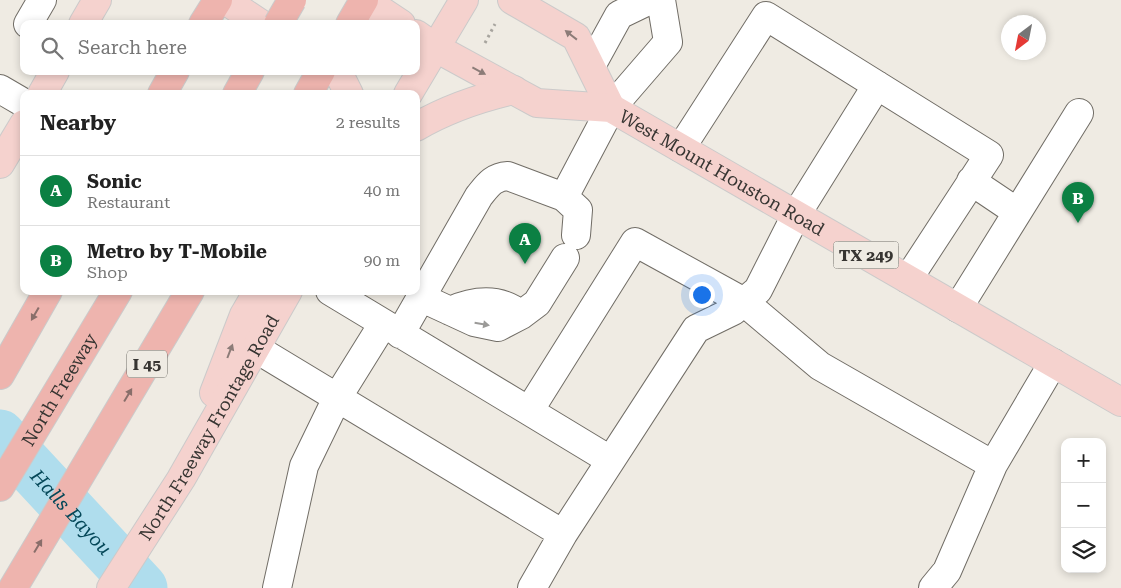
<!DOCTYPE html>
<meta charset="utf-8">
<style>
:root{--surface:#fff;--page:#f6f6f6;--text:#222;--muted:#767676;--line:#e0e0e0;--accent:#0b8043}
body{margin:0;font-family:"Roboto Serif",serif;background:var(--page);color:var(--text)}
.controls{position:absolute;right:15px;bottom:15px;display:grid;overflow:hidden;border-radius:10px;box-shadow:0 2px 8px #0003}
.controls button{width:45px;height:45px;display:grid;place-items:center;padding:0;border:0;border-bottom:1px solid var(--line);background:var(--surface);color:var(--text);font:25px sans-serif}
.compass{position:absolute;left:1001px;top:15px;width:45px;height:45px;border-radius:50%;background:var(--surface);box-shadow:0 2px 8px #0003;rotate:212deg}
.you{position:absolute;left:701px;top:294px;width:18px;height:18px;margin:-12px;border:4px solid #fff;border-radius:50%;background:#1a73e8;box-shadow:0 0 0 8px #1a73e833}
.badge{display:grid;place-items:center;width:32px;height:32px;border-radius:50%;background:var(--accent);color:#fff;font-size:16px;font-weight:700}
.pin{position:absolute;translate:-50% -41px;filter:drop-shadow(0 1px 2px #0008)}
.pin::after{content:'';position:absolute;top:26px;width:18px;height:15px;background:inherit;clip-path:polygon(0 0,100% 0,50% 100%)}
.list{margin:0;padding:0;list-style:none}
h2{display:flex;justify-content:space-between;align-items:center;height:65px;margin:0;padding:0 20px;font-size:21px}
h2 small{font-size:16px;font-weight:400;color:var(--muted)}
.list li{display:grid;grid-template-columns:32px 1fr auto;gap:15px;align-items:center;box-sizing:border-box;height:70px;padding:0 20px;border-top:1px solid var(--line)}
.list b{display:block;font-size:19px;white-space:nowrap}
.list p{margin:0;font-size:16px;white-space:nowrap;color:var(--muted)}
.list em{font-size:16px;font-style:normal;color:var(--muted)}
.icon{flex:none;width:28px;height:28px;fill:none;stroke:currentColor;stroke-width:2;stroke-linecap:round;stroke-linejoin:round}
.map{position:relative;flex:none;width:1121px;height:588px;overflow:hidden}
.search{position:absolute;background:var(--surface);box-shadow:0 2px 8px #0003;left:20px;top:20px;width:400px;height:55px;display:flex;align-items:center;gap:12px;box-sizing:border-box;padding:0 18px;border-radius:10px;color:var(--muted);font-size:19px}
.panel{position:absolute;background:var(--surface);box-shadow:0 2px 8px #0003;left:20px;top:90px;width:400px;height:205px;border-radius:10px}
.map>svg:first-child{display:block}
</style>
<div class="map">
<svg width="1121" height="588" viewBox="0 0 1121 588">
<rect width="100%" height="100%" fill="#efebe3"/>
<g fill="none" stroke-linecap="round" stroke-linejoin="round">
<path stroke="#afdded" stroke-width="51" id="s1" d="M 0,435 L 142,588"/>
<g stroke="#716d66" stroke-width="30">
<path id="minor" d="M 28,24 L 42,0
M 591,66 L 619,15 L 650,0
M 0,89 L 24,103
M 681,148 L 766,16 L 989,155 L 908,279
M 971,181 L 1017,212
M 564,197 L 578,210 L 576,235
M 330,291 L 529,411 L 635,242 L 744,302 L 820,366 L 993,465 L 1053,363
M 422,298 L 474,322 L 498,327 L 521,315 L 537,303 L 565,258
M 958,308 L 1079,113
M 450,311 C 475,300 499,297 521,315
M 400,334 L 479,196 C 488,185 493,177 508,176 L 564,197 L 611,108 L 668,42 L 661,0
M 255,348 L 563,534 L 532,588
M 529,411 L 610,460
M 563,534 L 696,329 L 733,311 L 758,290 L 796,215 L 877,85
M 277,588 L 304,466 L 337,398 L 383,324
M 933,588 L 947,571 L 993,465"/>
</g>
<g stroke="#cbcaca" stroke-width="30">
<g id="major">
<path d="M 225,0 L 261,24"/>
<path d="M 365,0 L 401,24"/>
<path d="M 512,0 L 576,37 L 611,108"/>
<path d="M 83,24 L 97,0"/>
<path id="s2" d="M 416,34 L 436,48 L 537,103 L 611,108 L 1121,402"/>
<path d="M 332,71 L 340,76 L 349,94"/>
<path d="M 42,94 L 55,71"/>
<path d="M 408,94 L 464,0"/>
<path d="M 416,127 C 447,109 479,98 514,90"/>
<path d="M 0,164 L 24,124"/>
<path d="M 214,393 L 244,315 L 258,291"/>
<path id="s3" d="M 111,588 L 181,479 L 288,291"/>
</g>
</g>
<g stroke="#cbcaca" stroke-width="30">
<g id="highway">
<path d="M 203,24 L 218,0"/>
<path d="M 350,24 L 364,0"/>
<path d="M 162,94 L 175,71"/>
<path d="M 237,94 L 250,71"/>
<path d="M 308,94 L 321,71"/>
<path d="M 0,375 L 48,291"/>
<path id="s4" d="M 0,487 L 118,291"/>
<path d="M 13,588 L 190,291"/>
</g>
</g>
<path stroke="#a8a59f" stroke-width="3" stroke-dasharray="2.5 4" stroke-linecap="butt" d="M 485,43 L 495,24"/>
<use href="#minor" stroke="#fff" stroke-width="28"/>
<use href="#major" stroke="#f5d2ce" stroke-width="28"/>
<use href="#highway" stroke="#eeb4ae" stroke-width="28"/>
<g stroke="#cbcaca" stroke-width="30" stroke-linecap="butt">
<path id="highway-bridge" d="M 278,24 L 292,0"/>
</g>
<use href="#highway-bridge" stroke="#eeb4ae" stroke-width="28"/>
</g>
<defs><path id="oneway-solid" d="M-6-.8H1V-3.2L6.5 0L1 3.2V.8H-6Z" transform="scale(1.25)"/></defs>
<g fill="#8c7c78">
<use href="#oneway-solid" transform="translate(571 35) rotate(-142)"/>
<use href="#oneway-solid" transform="translate(479 71) rotate(28)"/>
<use href="#oneway-solid" transform="translate(230 351) rotate(-69)"/>
</g>
<g fill="#896e6a">
<use href="#oneway-solid" transform="translate(35 314) rotate(120)"/>
<use href="#oneway-solid" transform="translate(128 395) rotate(-59)"/>
<use href="#oneway-solid" transform="translate(38 546) rotate(-59)"/>
</g>
<use fill="#9b9a98" href="#oneway-solid" transform="translate(482 324) rotate(10)"/>
<g text-anchor="middle" dominant-baseline="central" stroke-width="4" stroke-linejoin="round" paint-order="stroke">
<g fill="#efebe3" stroke="#6e6c67" stroke-width="1">
<rect x="833.5" y="241.5" width="65" height="27" rx="4"/>
<rect x="127" y="350.5" width="40" height="27" rx="4"/>
</g>
<g font-size="16" font-weight="bold" fill="#373532">
<text x="866" y="255">TX 249</text>
<text x="147" y="364">I 45</text>
</g>
<g font-size="18" fill="#373532" stroke="#efebe3">
<text stroke="none"><textPath href="#s2" startOffset="342">West Mount Houston Road</textPath></text>
<text stroke="none"><textPath href="#s4" startOffset="114">North Freeway</textPath></text>
<text stroke="none"><textPath href="#s3" startOffset="188">North Freeway Frontage Road</textPath></text>
</g>
<g font-size="19" font-style="italic" fill="#054859" stroke="#efebe3">
<text stroke="none"><textPath href="#s1" startOffset="105">Halls Bayou</textPath></text>
</g>
</g>
</svg>
<div class="controls">
<button>+</button>
<button>−</button>
<button><svg class="icon" aria-label="layers" viewBox="0 0 24 24"><path d="M12 4l9 5-9 5-9-5zM3 14l9 5 9-5"/></svg></button>
</div>
<svg class="compass" viewBox="-18 -18 36 36"><path d="M0-13l5 13h-10z" fill="#e53935"/><path d="M0 13l5-13h-10z" fill="#767676"/></svg>
<div class="you"></div>
<div class="pin badge" style="left:525px;top:264px">A</div>
<div class="pin badge" style="left:1078px;top:223px">B</div>
<div class="search"><svg class="icon" aria-label="search" viewBox="0 0 24 24"><circle cx="10" cy="10" r="6"/><path d="M15 15l6 6"/></svg>Search here</div>
<section class="panel">
<h2>Nearby<small>2 results</small></h2>
<ul class="list">
<li><span class="badge">A</span><div><b>Sonic</b><p>Restaurant</p></div><em>40 m</em></li>
<li><span class="badge">B</span><div><b>Metro by T-Mobile</b><p>Shop</p></div><em>90 m</em></li>
</ul>
</section>
</div>
